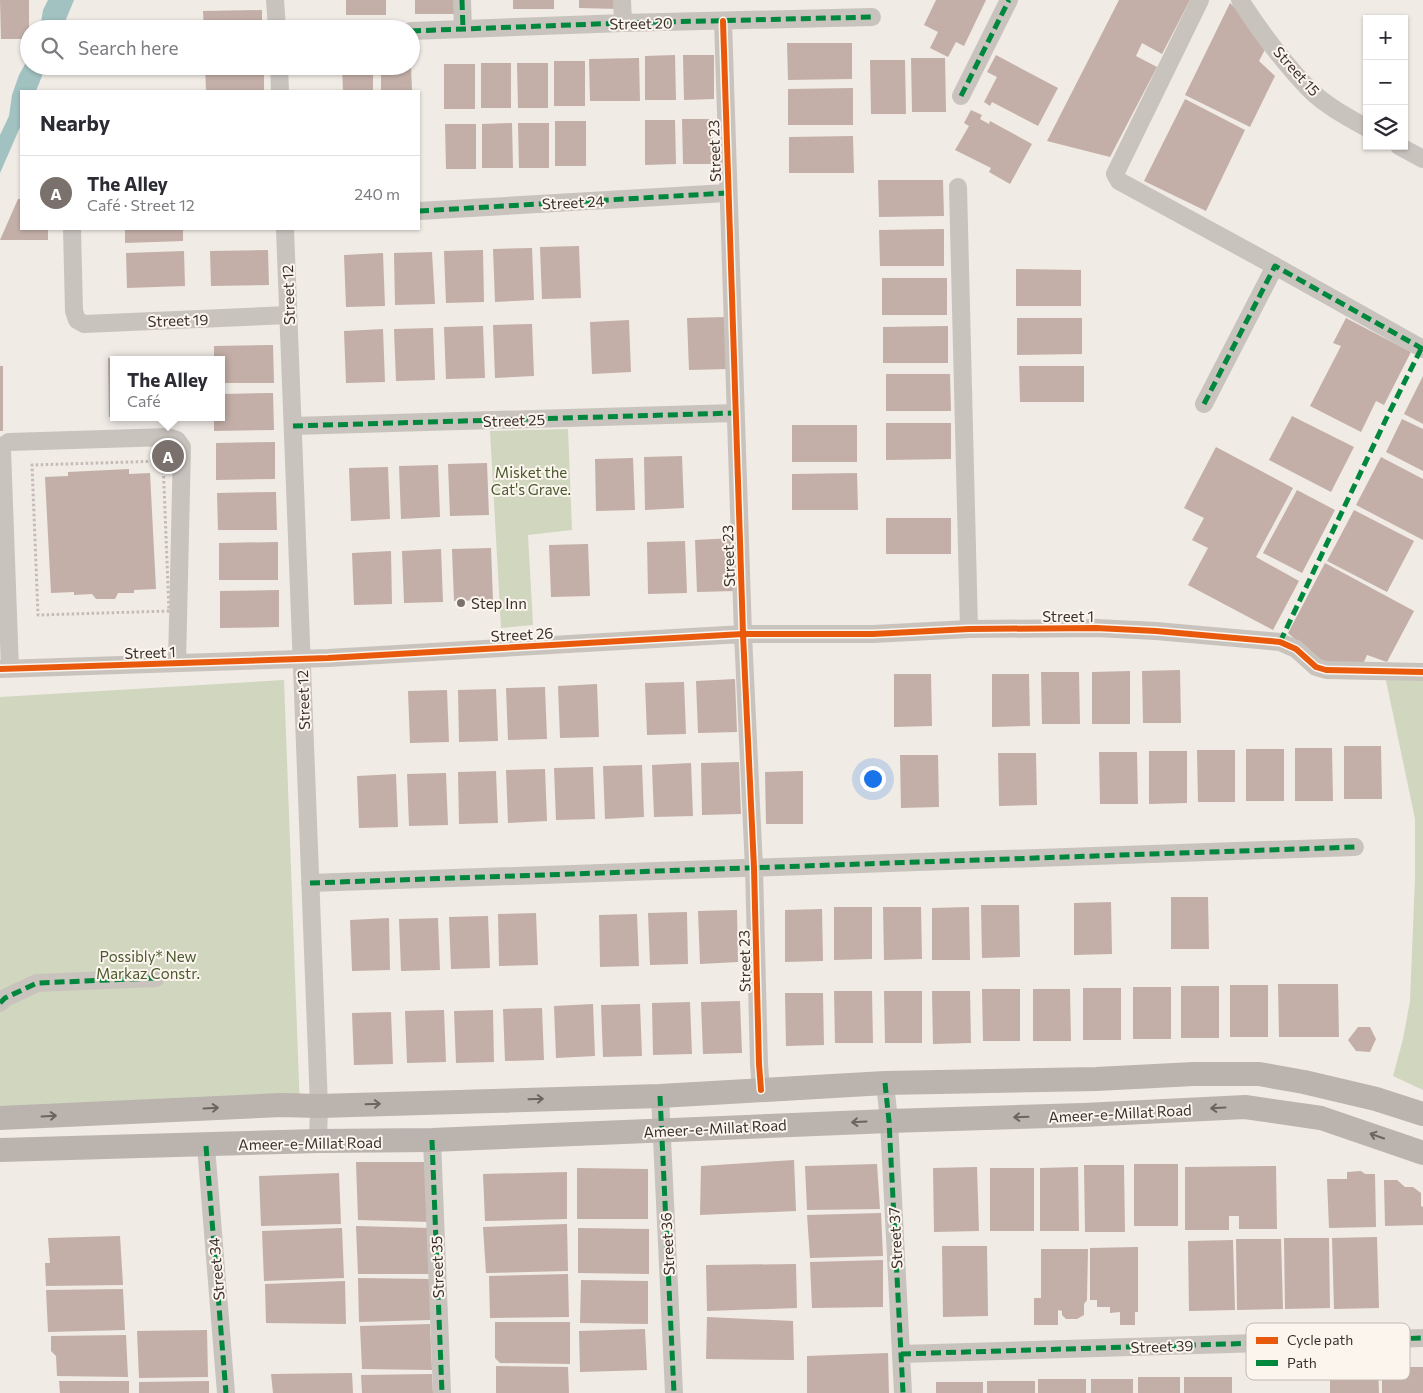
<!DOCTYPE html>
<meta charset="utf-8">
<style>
:root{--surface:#fff;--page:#f2f2f3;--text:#2b2b33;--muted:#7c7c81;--line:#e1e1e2;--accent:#7a716c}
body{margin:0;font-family:Commissioner,sans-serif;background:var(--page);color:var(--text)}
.controls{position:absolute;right:15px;top:15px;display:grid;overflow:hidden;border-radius:0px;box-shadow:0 1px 4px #0004}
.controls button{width:45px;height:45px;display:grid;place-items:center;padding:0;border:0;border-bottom:1px solid var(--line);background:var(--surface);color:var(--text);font:25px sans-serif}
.you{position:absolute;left:872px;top:778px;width:18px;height:18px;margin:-12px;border:4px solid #fff;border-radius:50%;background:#1a73e8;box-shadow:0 0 0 8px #1a73e833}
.badge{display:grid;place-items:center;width:32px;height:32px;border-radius:50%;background:var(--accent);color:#fff;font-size:16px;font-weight:700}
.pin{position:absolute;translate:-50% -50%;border:2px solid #fff;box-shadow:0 1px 5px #0006}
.popup{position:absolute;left:110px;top:356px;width:115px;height:65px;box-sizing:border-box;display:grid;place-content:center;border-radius:0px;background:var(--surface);filter:drop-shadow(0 1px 4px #0005);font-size:16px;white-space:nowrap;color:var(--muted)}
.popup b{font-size:19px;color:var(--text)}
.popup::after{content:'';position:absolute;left:50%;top:100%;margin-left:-10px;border:10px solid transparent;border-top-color:var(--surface)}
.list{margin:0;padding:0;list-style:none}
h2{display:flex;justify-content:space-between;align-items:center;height:65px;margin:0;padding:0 20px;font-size:21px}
h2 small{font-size:16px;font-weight:400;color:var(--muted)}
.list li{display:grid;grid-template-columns:32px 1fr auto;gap:15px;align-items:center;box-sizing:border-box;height:75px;padding:0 20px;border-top:1px solid var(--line)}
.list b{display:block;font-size:19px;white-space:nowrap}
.list p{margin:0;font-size:16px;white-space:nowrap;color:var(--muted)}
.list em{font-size:16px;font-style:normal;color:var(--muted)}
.icon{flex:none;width:28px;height:28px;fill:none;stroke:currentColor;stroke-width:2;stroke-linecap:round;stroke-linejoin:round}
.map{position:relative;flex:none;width:1423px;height:1393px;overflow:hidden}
.search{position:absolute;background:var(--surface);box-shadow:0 1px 4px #0004;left:20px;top:20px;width:400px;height:55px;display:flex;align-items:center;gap:12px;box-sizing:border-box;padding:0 18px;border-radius:28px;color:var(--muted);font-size:19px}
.panel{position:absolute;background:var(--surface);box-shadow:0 1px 4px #0004;left:20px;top:90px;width:400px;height:140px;border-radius:0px}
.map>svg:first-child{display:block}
</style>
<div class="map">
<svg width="1423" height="1393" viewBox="0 0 1423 1393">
<rect width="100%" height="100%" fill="#f0ebe5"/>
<path fill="#d1d6bf" d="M 568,429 L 572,530 L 528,535 L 533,625 L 501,628 L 490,431 Z
M 1384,671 L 1423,680 L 1423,1090 L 1393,1076 L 1403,1039 L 1410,1001 L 1415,878 L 1415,819 Z
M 284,680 L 300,1110 L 0,1114 L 0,697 Z"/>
<path fill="#a1c2c1" d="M 48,0 L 74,0 L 62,29 L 40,29 L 43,10 Z
M 29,57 L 29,66 L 46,66 L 36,91 L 21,91 L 21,125 L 0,173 L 0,135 L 9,116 L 12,95 L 19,75 Z"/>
<path fill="#c3afa7" d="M 0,0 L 29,0 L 29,39 L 1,39 Z
M 346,0 L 386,0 L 386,15 L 346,15 Z
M 415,0 L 455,0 L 455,14 L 415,14 Z
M 513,0 L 554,0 L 554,9 L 513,9 Z
M 579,0 L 619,0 L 619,9 L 579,8 Z
M 936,0 L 986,0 L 964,46 L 956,42 L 948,57 L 930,48 L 938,32 L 924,25 Z
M 1119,0 L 1190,0 L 1162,54 L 1142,43 L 1136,56 L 1157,67 L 1110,157 L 1047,141 Z
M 1230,3 L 1269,42 L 1259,61 L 1275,76 L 1250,127 L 1185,95 Z
M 262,10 L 262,29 L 204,29 L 203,11 Z
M 787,43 L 852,43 L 852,79 L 788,80 Z
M 675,55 L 676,100 L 645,100 L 645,56 Z
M 683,55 L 714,55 L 714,99 L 684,100 Z
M 996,55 L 1058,88 L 1038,126 L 992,102 L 990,106 L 984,102 L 997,77 L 987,72 Z
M 639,58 L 640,101 L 590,101 L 589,59 Z
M 911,58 L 945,58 L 946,112 L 912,112 Z
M 870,60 L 905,60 L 906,114 L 871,114 Z
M 554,61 L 585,61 L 585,106 L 554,106 Z
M 481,63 L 511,63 L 511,108 L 481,108 Z
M 517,63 L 548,63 L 548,108 L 518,108 Z
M 444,64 L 475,64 L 475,109 L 444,109 Z
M 205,66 L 264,66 L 264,91 L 206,91 Z
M 381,66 L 411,66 L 412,91 L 381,91 Z
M 342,67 L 373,67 L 373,91 L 343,91 Z
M 853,88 L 853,125 L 788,125 L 788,89 Z
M 1185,99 L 1245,130 L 1206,211 L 1144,181 Z
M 971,110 L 982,115 L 980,119 L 989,124 L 990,121 L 1032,144 L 1010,184 L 989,172 L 991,168 L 955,150 L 969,126 L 964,123 Z
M 682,119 L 713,119 L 713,164 L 683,164 Z
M 645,120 L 675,120 L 676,164 L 645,165 Z
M 555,121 L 586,121 L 586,166 L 555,166 Z
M 512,123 L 513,168 L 482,168 L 482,124 Z
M 518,123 L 549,123 L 549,168 L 519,168 Z
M 445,124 L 476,124 L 476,169 L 446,169 Z
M 853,136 L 854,173 L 789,173 L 789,137 Z
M 878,180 L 943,180 L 944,216 L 879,217 Z
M 18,199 L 21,199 L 21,229 L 48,229 L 48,240 L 0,240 Z
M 125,229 L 183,229 L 183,241 L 125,243 Z
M 944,229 L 944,266 L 880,266 L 879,230 Z
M 579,246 L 581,298 L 542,299 L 540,247 Z
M 532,248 L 534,300 L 495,302 L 493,249 Z
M 268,250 L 269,285 L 211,286 L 210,251 Z
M 483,250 L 484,302 L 446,303 L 444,251 Z
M 184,251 L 185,286 L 127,288 L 126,253 Z
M 432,252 L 435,304 L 395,305 L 394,253 Z
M 383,253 L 385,306 L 346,307 L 344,255 Z
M 1016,269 L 1081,270 L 1081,306 L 1016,306 Z
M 882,278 L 947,278 L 947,315 L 882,315 Z
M 726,317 L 728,369 L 689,370 L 687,318 Z
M 1017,318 L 1082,318 L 1082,354 L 1017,355 Z
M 1346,318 L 1411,352 L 1384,405 L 1376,401 L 1361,432 L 1310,406 L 1341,346 L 1333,343 Z
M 629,320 L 631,372 L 592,374 L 590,322 Z
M 532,324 L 534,376 L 495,378 L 493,325 Z
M 483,326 L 485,378 L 446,379 L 444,327 Z
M 948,326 L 948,363 L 883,363 L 883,327 Z
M 433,328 L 435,380 L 396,381 L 394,329 Z
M 383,329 L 385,382 L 346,383 L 344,331 Z
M 273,345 L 274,383 L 222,383 L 222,360 L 214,360 L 214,346 Z
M 144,357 L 144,360 L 114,360 L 114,417 L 109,417 L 108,358 Z
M 195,357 L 195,360 L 159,360 L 159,358 Z
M 0,366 L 3,366 L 3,431 L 0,431 Z
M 1019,366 L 1084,366 L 1084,402 L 1020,402 Z
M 886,374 L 950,374 L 951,411 L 886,411 Z
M 1423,376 L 1423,424 L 1404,414 Z
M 273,393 L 274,430 L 214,431 L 214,417 L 222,417 L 222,394 Z
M 1292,416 L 1354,447 L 1331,492 L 1269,460 Z
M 1402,419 L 1423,429 L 1423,471 L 1386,452 Z
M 886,423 L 951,423 L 951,459 L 886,460 Z
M 792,425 L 857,425 L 857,462 L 792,462 Z
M 275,442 L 275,479 L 216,480 L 216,443 Z
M 1216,447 L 1293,488 L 1256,557 L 1299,581 L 1273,630 L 1188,585 L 1208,548 L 1192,540 L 1204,518 L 1184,508 Z
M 162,450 L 173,450 L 174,462 L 163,462 Z
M 682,456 L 684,508 L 645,510 L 644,457 Z
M 1381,457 L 1423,479 L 1423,540 L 1356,505 Z
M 633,458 L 635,510 L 596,511 L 595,459 Z
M 487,463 L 489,515 L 450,516 L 448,464 Z
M 438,465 L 440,517 L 401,519 L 399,466 Z
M 388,467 L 390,519 L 351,521 L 349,468 Z
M 129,469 L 129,474 L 150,473 L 156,589 L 134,590 L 134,593 L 118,593 L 115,599 L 96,599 L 92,594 L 74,595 L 74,592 L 51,593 L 45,477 L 68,476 L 68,472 Z
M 857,473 L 858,510 L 792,510 L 792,474 Z
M 1297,490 L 1335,510 L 1302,573 L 1263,553 Z
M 276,492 L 277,530 L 218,530 L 217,493 Z
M 1354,510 L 1414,541 L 1387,592 L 1327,561 Z
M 886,518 L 951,518 L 951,554 L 886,554 Z
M 734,538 L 736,591 L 697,592 L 695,540 Z
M 685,541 L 687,593 L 648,594 L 647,542 Z
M 278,542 L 278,580 L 219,580 L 219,543 Z
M 588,544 L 590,596 L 551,597 L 549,545 Z
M 491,548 L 493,600 L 454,601 L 452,549 Z
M 441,549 L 443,602 L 404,603 L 402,551 Z
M 391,551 L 392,604 L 354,605 L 352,553 Z
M 1325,563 L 1414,611 L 1387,662 L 1367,655 L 1363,664 L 1319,661 L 1288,633 Z
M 279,590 L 279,627 L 220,628 L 220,591 Z
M 1180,670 L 1181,723 L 1143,723 L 1142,671 Z
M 1130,671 L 1130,724 L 1092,724 L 1092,672 Z
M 1041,672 L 1079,672 L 1080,724 L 1042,724 Z
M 894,674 L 931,674 L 932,726 L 894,727 Z
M 992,674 L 1029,674 L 1030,726 L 992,727 Z
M 735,679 L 737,732 L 698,733 L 696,681 Z
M 684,682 L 686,734 L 647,735 L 645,683 Z
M 597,684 L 599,737 L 560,738 L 558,686 Z
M 545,687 L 547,739 L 508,740 L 506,688 Z
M 496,689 L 498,741 L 459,742 L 458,690 Z
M 447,690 L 449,742 L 410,743 L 408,691 Z
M 1344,746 L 1381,746 L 1382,799 L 1344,799 Z
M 1295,748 L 1332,748 L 1333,801 L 1295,801 Z
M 1246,749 L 1284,749 L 1284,801 L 1246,801 Z
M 1197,750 L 1235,750 L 1235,802 L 1198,802 Z
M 1149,751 L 1187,751 L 1187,803 L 1149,804 Z
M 1099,752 L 1137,752 L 1138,804 L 1100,804 Z
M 998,753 L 1036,753 L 1037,805 L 999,806 Z
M 900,755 L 938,755 L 939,807 L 901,808 Z
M 739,762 L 741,814 L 702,815 L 701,763 Z
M 691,763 L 693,816 L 654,817 L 652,765 Z
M 642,765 L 644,817 L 605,819 L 603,766 Z
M 593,767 L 595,819 L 556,820 L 554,768 Z
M 545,769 L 547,821 L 508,823 L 506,770 Z
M 496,771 L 498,823 L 459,824 L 458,772 Z
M 803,771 L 803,824 L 766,824 L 765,772 Z
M 446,773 L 448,825 L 409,826 L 407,774 Z
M 396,774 L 398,827 L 359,828 L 357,776 Z
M 1171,897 L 1208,897 L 1209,949 L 1171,949 Z
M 1111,902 L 1112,954 L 1074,955 L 1074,903 Z
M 981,905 L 1019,905 L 1020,957 L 982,958 Z
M 834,907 L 872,907 L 872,959 L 834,960 Z
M 883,907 L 921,907 L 922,959 L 884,960 Z
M 969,907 L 970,960 L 932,960 L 932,908 Z
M 822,909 L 823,961 L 785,962 L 785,910 Z
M 737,910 L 738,962 L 700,964 L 698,911 Z
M 687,912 L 688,964 L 650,965 L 648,913 Z
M 536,913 L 538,965 L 499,966 L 498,914 Z
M 637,914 L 639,966 L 600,967 L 599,915 Z
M 488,916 L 490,968 L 451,969 L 449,917 Z
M 389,918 L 390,970 L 352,971 L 350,920 Z
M 438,918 L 440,970 L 401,971 L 399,919 Z
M 1278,984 L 1338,984 L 1339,1037 L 1279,1037 Z
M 1230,985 L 1268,985 L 1268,1037 L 1230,1037 Z
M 1181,986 L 1219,986 L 1219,1038 L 1181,1038 Z
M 1133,987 L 1171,987 L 1171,1039 L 1133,1039 Z
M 1083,988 L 1121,988 L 1121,1040 L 1083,1040 Z
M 982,989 L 1020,989 L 1020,1041 L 983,1041 Z
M 1033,989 L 1070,989 L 1071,1041 L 1033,1041 Z
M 834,991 L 872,991 L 873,1043 L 835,1043 Z
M 884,991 L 922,991 L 922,1043 L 885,1043 Z
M 932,991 L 970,991 L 971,1043 L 933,1044 Z
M 785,993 L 823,993 L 824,1045 L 786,1046 Z
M 740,1001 L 742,1053 L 703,1054 L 701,1002 Z
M 690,1002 L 692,1054 L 653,1055 L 652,1003 Z
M 593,1004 L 595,1056 L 556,1058 L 554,1006 Z
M 640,1004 L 642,1056 L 603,1057 L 601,1005 Z
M 542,1008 L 544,1060 L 505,1061 L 503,1009 Z
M 444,1010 L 446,1062 L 407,1063 L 405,1011 Z
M 493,1010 L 494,1062 L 456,1063 L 454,1011 Z
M 391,1012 L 393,1064 L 354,1065 L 352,1013 Z
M 1358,1027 L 1370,1027 L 1376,1039 L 1370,1052 L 1356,1051 L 1348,1040 Z
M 794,1160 L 796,1211 L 700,1215 L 701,1166 Z
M 356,1162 L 428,1162 L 431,1222 L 358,1220 Z
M 877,1164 L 880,1209 L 807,1210 L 805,1166 Z
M 1134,1164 L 1178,1164 L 1178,1226 L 1134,1226 Z
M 1084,1165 L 1124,1165 L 1125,1232 L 1085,1232 Z
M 1276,1166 L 1277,1229 L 1239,1229 L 1239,1216 L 1229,1216 L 1229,1230 L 1185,1230 L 1185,1167 Z
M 977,1167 L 979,1231 L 934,1232 L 933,1168 Z
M 1078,1167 L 1079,1231 L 1040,1231 L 1040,1168 Z
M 577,1168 L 648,1169 L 648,1219 L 577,1219 Z
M 990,1168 L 1034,1168 L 1034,1231 L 990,1231 Z
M 1361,1171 L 1365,1174 L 1375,1174 L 1376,1227 L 1329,1228 L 1327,1179 L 1347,1179 L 1347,1172 Z
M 567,1172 L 567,1219 L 485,1221 L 483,1174 Z
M 339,1173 L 341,1224 L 261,1226 L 259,1176 Z
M 1384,1180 L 1397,1180 L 1405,1187 L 1413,1187 L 1421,1193 L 1421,1206 L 1423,1207 L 1423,1225 L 1385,1226 Z
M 881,1213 L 883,1256 L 810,1258 L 807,1215 Z
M 567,1224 L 568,1271 L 486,1273 L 483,1227 Z
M 356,1226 L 430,1228 L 430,1274 L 358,1274 Z
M 342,1228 L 344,1278 L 264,1281 L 262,1231 Z
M 578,1228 L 649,1229 L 649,1274 L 578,1273 Z
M 120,1236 L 123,1285 L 46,1286 L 45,1263 L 50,1263 L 48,1238 Z
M 1377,1237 L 1379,1308 L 1334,1309 L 1332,1238 Z
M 1284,1238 L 1329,1238 L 1330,1308 L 1285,1309 Z
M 1236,1239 L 1281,1239 L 1283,1309 L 1237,1310 Z
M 1233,1240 L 1235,1310 L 1189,1311 L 1188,1241 Z
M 942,1246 L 987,1246 L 988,1316 L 943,1317 Z
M 1138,1247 L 1138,1312 L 1135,1312 L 1135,1325 L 1120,1325 L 1120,1312 L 1110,1313 L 1110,1307 L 1097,1307 L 1097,1300 L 1090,1300 L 1090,1248 Z
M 1041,1249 L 1088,1249 L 1087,1300 L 1084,1304 L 1084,1315 L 1077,1319 L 1066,1319 L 1062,1315 L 1062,1311 L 1058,1310 L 1058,1325 L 1034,1325 L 1034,1298 L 1041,1298 Z
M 883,1260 L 883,1307 L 812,1308 L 810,1262 Z
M 796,1264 L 797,1308 L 707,1311 L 706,1265 Z
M 568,1274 L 569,1317 L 490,1318 L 489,1276 Z
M 358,1278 L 430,1279 L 431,1320 L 359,1322 Z
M 581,1280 L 648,1281 L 648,1324 L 580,1323 Z
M 345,1281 L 346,1324 L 266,1323 L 265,1284 Z
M 123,1289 L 125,1330 L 48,1332 L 46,1290 Z
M 707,1317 L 793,1321 L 794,1360 L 706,1359 Z
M 495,1322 L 570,1322 L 570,1364 L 500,1363 L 495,1358 Z
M 430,1324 L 432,1370 L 362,1369 L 360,1326 Z
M 645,1329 L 647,1370 L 580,1372 L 579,1331 Z
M 207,1330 L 208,1377 L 139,1378 L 137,1331 Z
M 126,1335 L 128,1377 L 57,1376 L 56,1356 L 51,1351 L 51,1336 Z
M 888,1353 L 889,1393 L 807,1393 L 807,1356 Z
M 496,1366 L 568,1367 L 569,1393 L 496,1393 Z
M 1378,1367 L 1379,1393 L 1330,1393 L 1330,1368 Z
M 1382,1367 L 1423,1367 L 1423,1393 L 1382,1393 Z
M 352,1373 L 353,1393 L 273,1393 L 271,1374 Z
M 432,1374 L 433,1393 L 362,1393 L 361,1375 Z
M 1138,1377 L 1180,1377 L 1180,1393 L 1138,1393 Z
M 1184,1377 L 1232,1377 L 1232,1393 L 1184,1393 Z
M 1038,1379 L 1086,1379 L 1086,1393 L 1038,1393 Z
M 1091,1379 L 1133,1379 L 1133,1393 L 1091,1393 Z
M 59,1381 L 129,1381 L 129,1393 L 60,1393 Z
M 209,1381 L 209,1393 L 139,1393 L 139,1382 Z
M 987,1381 L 1035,1381 L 1035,1393 L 987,1393 Z
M 936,1382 L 983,1382 L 983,1393 L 936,1393 Z"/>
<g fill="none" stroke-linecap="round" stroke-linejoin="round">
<path stroke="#c2bbb6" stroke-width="3" stroke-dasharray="2.5 2.5" stroke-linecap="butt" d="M 163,461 L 169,611 L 38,615 L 32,465 Z"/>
<path stroke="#c9c3be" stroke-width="18" d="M 275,0 L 277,29
M 462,0 L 463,29
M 622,0 L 623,23
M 1200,0 L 1115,174 L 1119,181 L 1275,266
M 1240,0 C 1260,31 1284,63 1309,89 C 1325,105 1347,117 1367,128
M 723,21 L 743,634 L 754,868 L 759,1064 L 761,1090
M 411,31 L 623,23 L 872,17
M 279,66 L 280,91
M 961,96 L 1009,0
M 1399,146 L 1423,159
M 958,187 L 969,629
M 419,211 L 727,193
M 72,229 L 74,311 L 77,320 L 84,324 L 288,315
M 285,229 L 319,1106 L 318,1141
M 1204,404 L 1275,266 L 1423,349
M 293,426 L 735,413
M 0,669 L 328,658 L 743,634 L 873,634 L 969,629 L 1096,628 L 1156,631 L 1280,642 L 1296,649 L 1316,667 L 1326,670 L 1423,672
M 10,669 L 2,450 L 4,445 L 9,442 L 168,437 L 177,440 L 182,447 L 177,663
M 310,883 L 1355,847
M 0,1003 L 5,998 L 37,983 L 156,978
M 885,1083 L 889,1121 L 903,1393
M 660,1096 L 674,1393
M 432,1140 L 442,1393
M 206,1146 L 226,1393
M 901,1354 L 1423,1338"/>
<path stroke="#bab3ae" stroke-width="24" d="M 0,1118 L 281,1105 L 319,1106 L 660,1096 L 885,1083 L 1096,1079 L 1194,1074 L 1259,1074 L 1304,1082 L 1376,1099 L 1423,1114
M 0,1150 L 318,1141 L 432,1140 L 889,1121 L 1083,1115 L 1245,1107 L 1321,1118 L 1423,1153"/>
<path stroke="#00873e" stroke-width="5" stroke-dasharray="10 5" stroke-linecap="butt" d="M 462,0 L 463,29
M 411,31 L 623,23 L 872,17
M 961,96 L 1009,0
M 419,211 L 727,193
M 1204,404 L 1275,266 L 1423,349
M 293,426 L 735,413
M 1280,642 L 1388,415 L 1421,349
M 310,883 L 1355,847
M 0,1003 L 5,998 L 37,983 L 156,978
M 885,1083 L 889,1121 L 903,1393
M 660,1096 L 674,1393
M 432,1140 L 442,1393
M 206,1146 L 226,1393
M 901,1354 L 1423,1338"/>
<g stroke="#fbf5ee" stroke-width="9">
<path id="cycleway" d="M 723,21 L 743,634 L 754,868 L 759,1064 L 761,1090
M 0,669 L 328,658 L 743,634 L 873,634 L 969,629 L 1096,628 L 1156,631 L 1280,642 L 1296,649 L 1316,667 L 1326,670 L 1423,672"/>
</g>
<use href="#cycleway" stroke="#e8590c" stroke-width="6"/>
</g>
<defs><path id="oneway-shaft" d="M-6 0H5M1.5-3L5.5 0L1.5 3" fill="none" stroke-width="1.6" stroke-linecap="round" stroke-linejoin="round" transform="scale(1.25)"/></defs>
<g stroke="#6e645f">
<use href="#oneway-shaft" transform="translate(536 1099) rotate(-2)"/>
<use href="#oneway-shaft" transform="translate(373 1104) rotate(-2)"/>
<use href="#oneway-shaft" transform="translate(211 1108) rotate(-3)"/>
<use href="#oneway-shaft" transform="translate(1218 1108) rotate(177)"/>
<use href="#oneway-shaft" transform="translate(49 1116) rotate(-3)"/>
<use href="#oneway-shaft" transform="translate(1021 1117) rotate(178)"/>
<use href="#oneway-shaft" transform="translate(859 1122) rotate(177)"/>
<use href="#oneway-shaft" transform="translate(1377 1136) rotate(-161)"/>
</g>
<circle fill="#7a716c" stroke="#fbf5ee" stroke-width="2" cx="461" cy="603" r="5"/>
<g text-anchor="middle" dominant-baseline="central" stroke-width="4" stroke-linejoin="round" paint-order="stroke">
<g font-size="15" fill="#3b302b" stroke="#fbf5ee">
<text transform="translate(641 23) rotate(-1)">Street 20</text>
<text transform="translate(1297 71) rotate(48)">Street 15</text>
<text transform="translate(714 151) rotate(-92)">Street 23</text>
<text transform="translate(573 202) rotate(-3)">Street 24</text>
<text transform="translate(288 295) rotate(-92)">Street 12</text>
<text transform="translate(178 320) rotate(-2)">Street 19</text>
<text transform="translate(514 420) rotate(-2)">Street 25</text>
<text transform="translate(728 556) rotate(-92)">Street 23</text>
<text x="1068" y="616">Street 1</text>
<text transform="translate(522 634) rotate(-3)">Street 26</text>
<text transform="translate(150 652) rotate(-2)">Street 1</text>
<text transform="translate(303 700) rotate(-92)">Street 12</text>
<text transform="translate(744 961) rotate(-91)">Street 23</text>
<text transform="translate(1120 1113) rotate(-3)">Ameer-e-Millat Road</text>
<text transform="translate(715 1128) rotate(-3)">Ameer-e-Millat Road</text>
<text transform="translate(310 1143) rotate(-1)">Ameer-e-Millat Road</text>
<text transform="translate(895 1238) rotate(-93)">Street 37</text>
<text transform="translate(667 1244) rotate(-93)">Street 36</text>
<text transform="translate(437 1267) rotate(-92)">Street 35</text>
<text transform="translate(216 1269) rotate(-95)">Street 34</text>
<text transform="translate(1162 1346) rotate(-2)">Street 39</text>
</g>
<g font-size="15" fill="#4a5a2e" stroke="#fbf5ee">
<text x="531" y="472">Misket the<tspan x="531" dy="17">Cat's Grave.</tspan></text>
<text x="148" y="956">Possibly* New<tspan x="148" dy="17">Markaz Constr.</tspan></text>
</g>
<g font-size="15" fill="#3b302b" stroke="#fbf5ee" text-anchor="start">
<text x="471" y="603">Step Inn</text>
</g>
</g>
<rect x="1246" y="1323" width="164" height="57" rx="8" fill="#fbf5ee" stroke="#c1bab4" stroke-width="1"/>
<rect x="1256" y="1337" width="22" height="7" fill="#e8590c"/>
<rect x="1256" y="1360" width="22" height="6" fill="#00873e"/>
<g font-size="14" fill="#3b302b">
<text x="1287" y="1345">Cycle path</text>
<text x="1287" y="1368">Path</text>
</g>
</svg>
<div class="controls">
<button>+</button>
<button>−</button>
<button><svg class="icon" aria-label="layers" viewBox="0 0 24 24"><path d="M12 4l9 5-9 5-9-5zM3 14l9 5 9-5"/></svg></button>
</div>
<div class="you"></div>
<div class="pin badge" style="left:168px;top:456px">A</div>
<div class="popup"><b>The Alley</b>Café</div>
<div class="search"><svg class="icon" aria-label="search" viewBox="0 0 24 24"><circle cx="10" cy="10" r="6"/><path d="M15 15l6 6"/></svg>Search here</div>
<section class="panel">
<h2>Nearby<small></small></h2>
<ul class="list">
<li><span class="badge">A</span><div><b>The Alley</b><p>Café · Street 12</p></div><em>240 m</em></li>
</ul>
</section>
</div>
